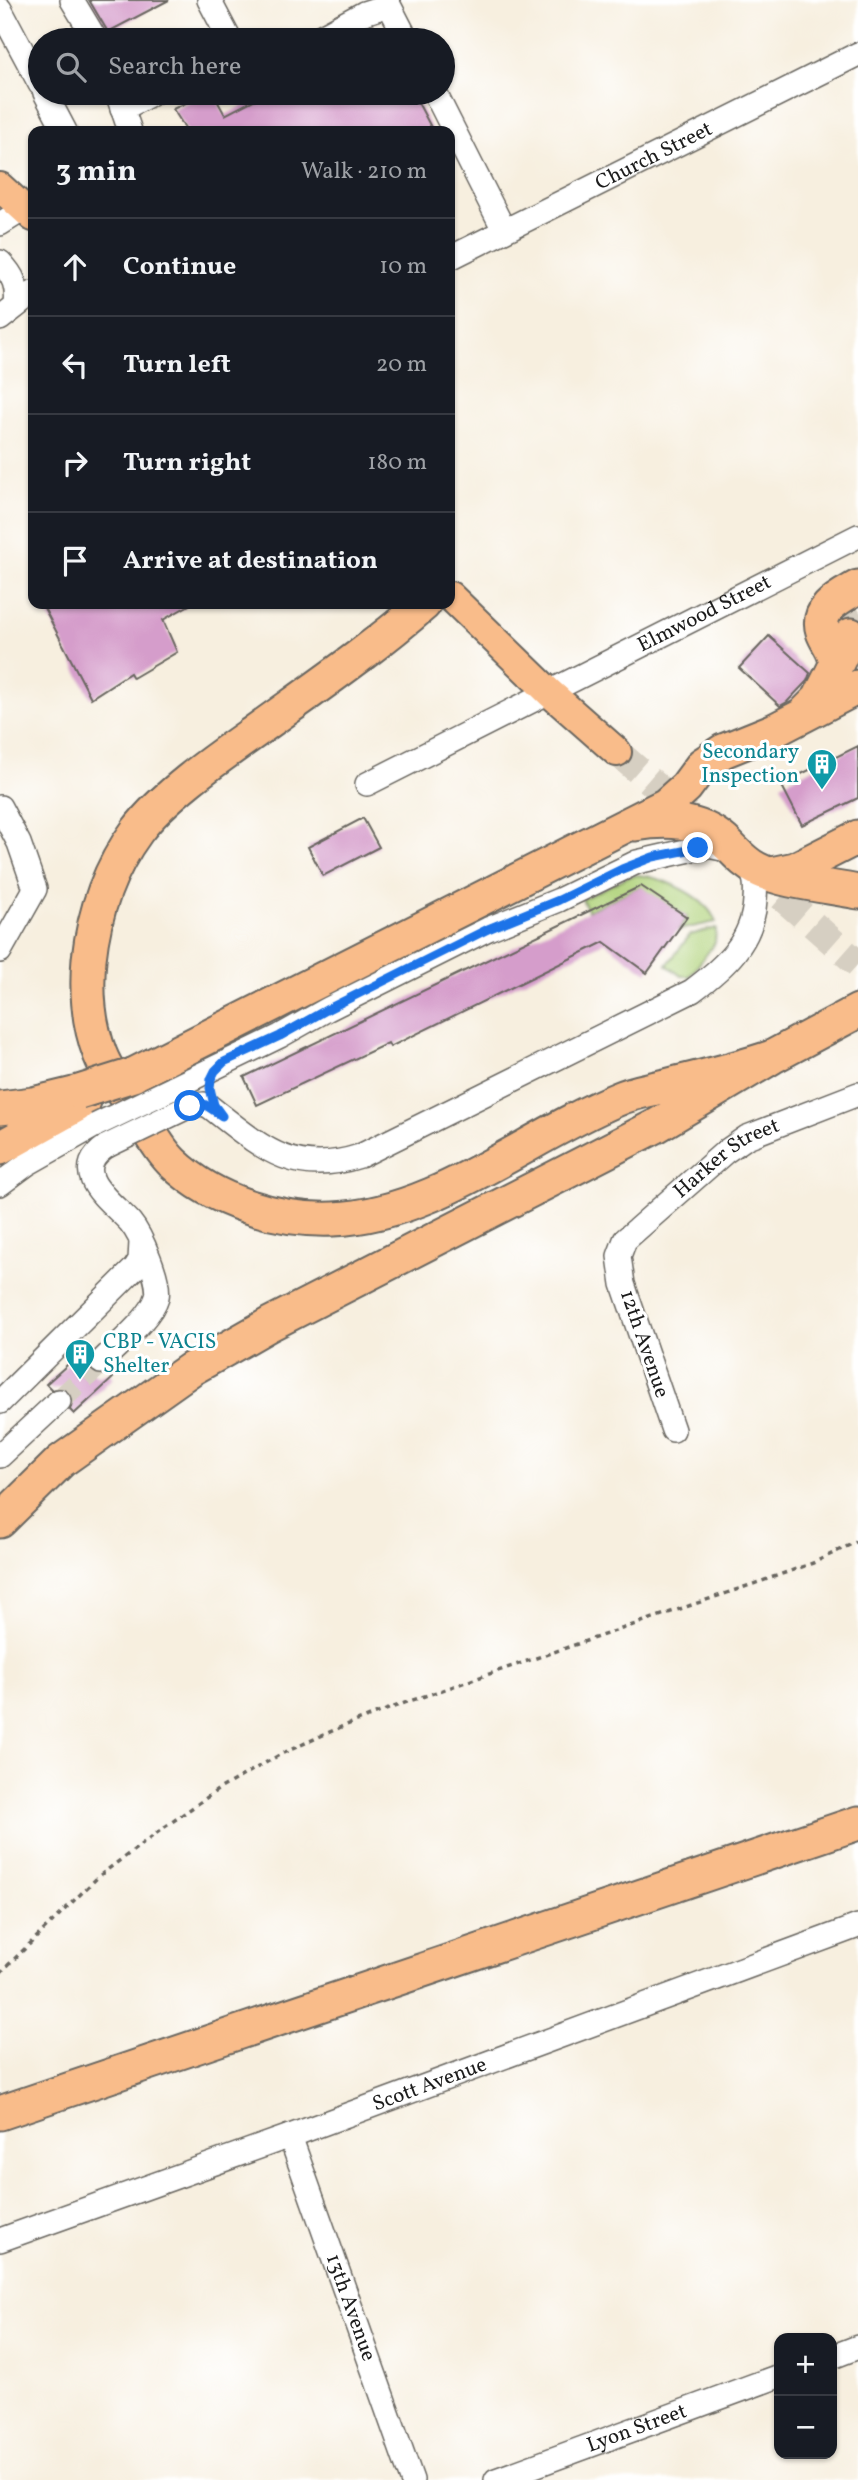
<!DOCTYPE html>
<meta charset="utf-8">
<style>
:root{--surface:#171b24;--page:#20242c;--text:#f1f3f6;--muted:#9ea1a6;--line:#363941}
body{margin:0;font-family:Vollkorn,serif;background:var(--page);color:var(--text)}
.controls{position:absolute;right:21px;bottom:21px;display:grid;overflow:hidden;border-radius:14px;box-shadow:0 2px 5px #0004}
.controls button{width:63px;height:63px;display:grid;place-items:center;padding:0;border:0;border-bottom:2px solid var(--line);background:var(--surface);color:var(--text);font:35px sans-serif}
.stop{position:absolute;width:21px;height:21px;margin:-16px;border:5px solid #1a73e8;border-radius:50%;background:#fff}
.stop.end{background:#1a73e8;border-color:#fff;box-shadow:0 2px 7px #0008}
.list{margin:0;padding:0;list-style:none}
h2{display:flex;justify-content:space-between;align-items:center;height:91px;margin:0;padding:0 28px;font-size:30px}
h2 small{font-size:23px;font-weight:400;color:var(--muted)}
.list li{display:grid;grid-template-columns:46px 1fr auto;gap:21px;align-items:center;box-sizing:border-box;height:98px;padding:0 28px;border-top:2px solid var(--line)}
.list b{display:block;font-size:26px;white-space:nowrap}
.list em{font-size:23px;font-style:normal;color:var(--muted)}
.icon{flex:none;width:38px;height:38px;fill:none;stroke:currentColor;stroke-width:2;stroke-linecap:round;stroke-linejoin:round}
.map{position:relative;flex:none;width:858px;height:2480px;overflow:hidden}
.search{position:absolute;background:var(--surface);box-shadow:0 2px 5px #0004;left:28px;top:28px;width:427px;height:77px;display:flex;align-items:center;gap:18px;box-sizing:border-box;padding:0 24px;border-radius:38px;color:var(--muted);font-size:26px}
.panel{position:absolute;background:var(--surface);box-shadow:0 2px 5px #0004;left:28px;top:126px;width:427px;height:483px;border-radius:14px}
.map>svg:first-child{display:block}
</style>
<div class="map">
<svg width="858" height="2480" viewBox="0 0 858 2480">
<rect width="100%" height="100%" fill="#fff"/>
<filter id="ink" filterUnits="userSpaceOnUse"><feTurbulence type="fractalNoise" baseFrequency=".0143" numOctaves="2"/><feDisplacementMap in="SourceGraphic" scale="14" xChannelSelector="R" yChannelSelector="G"/><feConvolveMatrix kernelMatrix="1 2 1 2 8 2 1 2 1" color-interpolation-filters="sRGB"/></filter>
<filter id="wash" filterUnits="userSpaceOnUse"><feTurbulence type="fractalNoise" baseFrequency=".00686" numOctaves="4" result="noise"/><feDisplacementMap in="SourceGraphic" scale="28" xChannelSelector="R" yChannelSelector="G"/><feGaussianBlur stdDeviation="1.57" result="paint"/><feColorMatrix in="noise" values="0 0 0 0 0 0 0 0 0 0 0 0 0 0 0 0 0 1.4 0 .05"/><feComposite in="paint" operator="in"/></filter>
<g filter="url(#wash)">
<rect width="100%" height="100%" fill="#f7efdf"/>
<path fill="#b1d37b" stroke="#66784c" stroke-width="2" d="M 638,875 C 663,877 707,897 716,922 L 678,930 L 687,917 L 640,887 L 588,911 L 582,899 L 627,877 Z
M 716,928 L 715,943 L 690,976 L 681,976 L 667,965 L 690,935 Z"/>
<g id="blocks">
<path fill="#d59dcb" d="M 89,0 L 169,0 L 108,32 Z
M 207,93 L 213,93 L 225,115 L 267,93 L 413,93 L 433,131 L 187,131 L 173,109 Z
M 42,604 L 191,604 L 163,620 L 177,652 L 133,678 L 130,673 L 91,698 Z
M 769,636 L 810,673 L 807,681 L 787,702 L 780,706 L 739,668 Z
M 858,746 L 858,798 L 802,825 L 781,784 Z
M 363,818 L 379,847 L 323,876 L 308,847 Z
M 641,886 L 687,917 L 647,973 L 604,942 L 390,1047 L 388,1043 L 257,1105 L 244,1077 Z
M 86,1348 L 90,1353 L 87,1365 L 91,1371 L 98,1376 L 109,1373 L 113,1378 L 74,1414 L 70,1410 L 73,1399 L 70,1392 L 62,1388 L 52,1390 L 46,1384 Z"/>
</g>
</g>
<g filter="url(#ink)">
<use href="#blocks" fill-opacity="0" stroke="#696660" stroke-width="2"/>
<g fill="none" stroke-linecap="round" stroke-linejoin="round">
<path stroke="#d6cfc2" stroke-width="23" stroke-dasharray="23 11" stroke-linecap="butt" d="M 59,1401 L 101,1362"/>
<path stroke="#d6cfc2" stroke-width="28" stroke-dasharray="28 14" stroke-linecap="butt" d="M 617,752 L 688,814
M 750,869 L 858,964"/>
<path stroke="#d6cfc2" stroke-width="33" stroke-dasharray="33 17" stroke-linecap="butt" d="M 843,619 L 858,609"/>
<g stroke="#696660" stroke-width="26">
<g id="minor">
<path d="M 72,0 L 96,40"/>
<path d="M 209,0 L 230,40"/>
<path d="M 0,9 L 40,84"/>
<path d="M 314,40 L 364,13 L 389,5 L 407,40"/>
<path d="M 45,93 L 65,131"/>
<path d="M 117,93 L 130,131"/>
<path d="M 435,93 L 504,230"/>
<path d="M 122,109 L 153,93"/>
<path d="M 0,224 L 24,209"/>
<path id="s1" d="M 450,258 L 858,54"/>
<path d="M 0,262 C 14,276 18,286 16,306"/>
<path d="M 0,319 L 33,293"/>
<path id="s2" d="M 367,784 L 858,536"/>
<path d="M 0,807 L 19,843 L 35,889 L 0,951"/>
<path d="M 173,1088 L 280,1036 L 328,1009 L 488,929 L 559,900 L 637,862 L 708,846 L 732,851"/>
<path d="M 190,1106 L 204,1104 L 210,1107 C 260,1146 292,1178 360,1156 L 692,991 C 724,967 753,942 755,900 C 756,887 756,875 748,864"/>
<path d="M 0,1184 L 27,1164 L 96,1125"/>
<path d="M 101,1362 C 117,1345 151,1318 157,1297 C 161,1281 141,1235 130,1222 C 112,1202 66,1173 107,1146"/>
<path d="M 0,1402 L 135,1268 L 140,1260 L 141,1242"/>
<path id="s3" d="M 673,1430 L 623,1284 L 619,1256 L 625,1240 L 725,1152 L 747,1137 L 858,1094"/>
<path d="M 0,1456 L 59,1401"/>
<path id="s4" d="M 290,2136 L 412,2480"/>
<path id="s5" d="M 0,2240 L 290,2136 L 858,1926"/>
<path d="M 832,2357 L 858,2347"/>
<path id="s6" d="M 496,2480 L 779,2376"/>
</g>
</g>
<g stroke="#696660" stroke-width="32">
<path id="major" d="M 0,187 L 33,217
M 450,596 L 550,693 L 617,752"/>
</g>
<g stroke="#696660" stroke-width="37">
<path id="highway" d="M 424,604 C 370,651 311,691 253,733 C 216,759 164,795 137,831 C 109,869 94,912 89,959 C 86,992 88,1023 100,1054 C 109,1077 127,1098 141,1118 C 151,1133 160,1151 173,1163 C 214,1202 278,1221 333,1219 C 435,1215 526,1137 618,1099 C 633,1092 649,1090 665,1086 C 701,1077 737,1069 772,1057
M 835,658 C 833,648 826,641 823,632 C 815,608 841,597 858,587
M 806,712 L 819,699 L 851,635
M 635,824 C 666,819 699,819 724,841 C 734,850 744,863 757,869 C 781,882 829,886 858,892
M 771,874 L 795,869 L 858,837
M 133,1075 L 666,805 L 686,787 L 703,764 L 723,751 L 775,730 L 858,687
M 0,1108 L 33,1104 L 74,1094
M 0,1148 L 84,1101
M 0,1521 L 61,1461 L 191,1369 L 270,1324 L 656,1126 L 772,1057 L 858,1011
M 0,2113 L 858,1823"/>
</g>
<path stroke="#696660" stroke-width="3.5" stroke-dasharray="5 5" stroke-linecap="butt" d="M 0,1973 L 99,1876 L 162,1829 L 219,1789 L 281,1754 L 341,1727 L 410,1701 L 762,1581 L 813,1563 L 858,1541"/>
<use href="#minor" stroke="#fff" stroke-width="23"/>
<use href="#major" stroke="#f9bc8a" stroke-width="28"/>
<use href="#highway" stroke="#f9bc8a" stroke-width="33"/>
<g stroke="#696660" stroke-width="26" stroke-linecap="butt">
<path id="minor-bridge" d="M 96,1125 L 173,1088
M 107,1146 L 190,1106"/>
</g>
<g stroke="#696660" stroke-width="37" stroke-linecap="butt">
<path id="highway-bridge" d="M 79,1092 L 133,1075"/>
</g>
<use href="#minor-bridge" stroke="#fff" stroke-width="23"/>
<use href="#highway-bridge" stroke="#f9bc8a" stroke-width="33"/>
</g>
</g>
<g fill="none" stroke-linecap="round" stroke-linejoin="round" filter="url(#ink)">
<path stroke="#1a73e8" stroke-width="9" d="M 190,1106 L 204,1104 L 222,1116 L 214,1105 L 210,1088 L 211,1079 L 215,1071 L 224,1062 L 280,1036 L 328,1009 L 488,929 L 559,900 L 622,869 L 653,857 L 698,848"/>
</g>
<defs>
<g id="building-pin" transform="scale(1.575)"><path d="M0 17L-7.5 6A9.5 9.5 0 1 1 7.5 6Z" fill="#0f9aa8" stroke="#fff"/><path d="M-4-6H4V6H1V3H-1V6H-4ZM-2.5-4.3h1.7v1.8h-1.7ZM.8-4.3h1.7v1.8H.8ZM-2.5-1h1.7V.8h-1.7ZM.8-1h1.7V.8H.8Z" fill="#fff"/></g>
</defs>
<g fill-rule="evenodd">
<use href="#building-pin" x="822" y="764"/>
<use href="#building-pin" x="80" y="1354"/>
</g>
<g text-anchor="middle" dominant-baseline="central" stroke-width="6" stroke-linejoin="round" paint-order="stroke">
<g font-size="21" fill="#1c1c1c" stroke="#fff">
<text stroke="none"><textPath href="#s1" startOffset="228">Church Street</textPath></text>
<text stroke="none"><textPath href="#s2" startOffset="378">Elmwood Street</textPath></text>
<text stroke="none"><textPath href="#s3" startOffset="331">Harker Street</textPath></text>
<text transform="translate(644 1344) rotate(71)">12th Avenue</text>
<text stroke="none"><textPath href="#s5" startOffset="457">Scott Avenue</textPath></text>
<text stroke="none"><textPath href="#s4" startOffset="182">13th Avenue</textPath></text>
<text stroke="none"><textPath href="#s6" startOffset="150">Lyon Street</textPath></text>
</g>
<g font-size="21" fill="#0d838f" stroke="#fff" text-anchor="end">
<text x="799" y="752">Secondary<tspan x="799" dy="24">Inspection</tspan></text>
<text x="103" y="1342" text-anchor="start">CBP - VACIS<tspan x="103" dy="24">Shelter</tspan></text>
</g>
</g>
</svg>
<div class="controls">
<button>+</button>
<button>−</button>
</div>
<div class="stop" style="left:190px;top:1106px"></div>
<div class="stop end" style="left:698px;top:848px"></div>
<div class="search"><svg class="icon" aria-label="search" viewBox="0 0 24 24"><circle cx="10" cy="10" r="6"/><path d="M15 15l6 6"/></svg>Search here</div>
<section class="panel">
<h2>3 min<small>Walk · 210 m</small></h2>
<ul class="list">
<li><svg class="icon" aria-label="ahead" viewBox="0 0 24 24"><path d="M12 20V5M6 11l6-6 6 6"/></svg><div><b>Continue</b></div><em>10 m</em></li>
<li><svg class="icon" aria-label="left" viewBox="0 0 24 24"><path d="M17 20v-9H6M10 6l-5 5 5 5"/></svg><div><b>Turn left</b></div><em>20 m</em></li>
<li><svg class="icon" aria-label="right" viewBox="0 0 24 24"><path d="M7 20v-9h11M14 6l5 5-5 5"/></svg><div><b>Turn right</b></div><em>180 m</em></li>
<li><svg class="icon" aria-label="arrive" viewBox="0 0 24 24"><path d="M6 21V4h12l-3 4 3 4H6"/></svg><div><b>Arrive at destination</b></div></li>
</ul>
</section>
</div>
